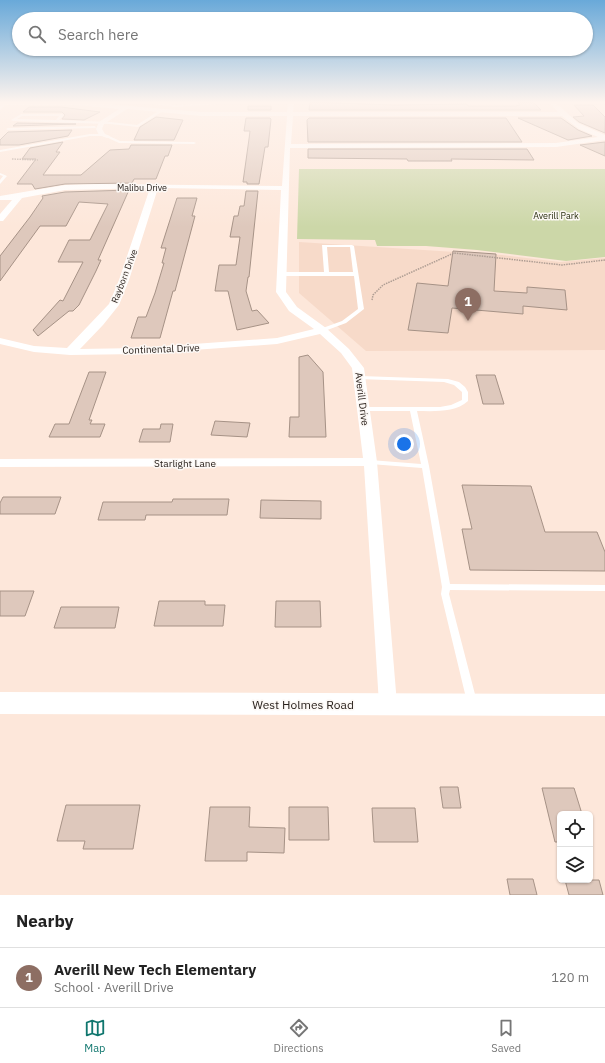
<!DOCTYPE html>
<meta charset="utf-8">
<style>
:root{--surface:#fff;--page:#f6f6f6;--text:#222;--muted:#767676;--line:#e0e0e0;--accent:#0f766e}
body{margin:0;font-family:"IBM Plex Sans",sans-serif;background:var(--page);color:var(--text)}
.controls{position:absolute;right:12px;bottom:12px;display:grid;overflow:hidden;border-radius:6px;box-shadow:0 1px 3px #0004}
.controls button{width:36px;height:36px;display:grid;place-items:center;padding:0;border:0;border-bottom:1px solid var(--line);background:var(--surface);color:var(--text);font:20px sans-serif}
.you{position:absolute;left:404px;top:444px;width:14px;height:14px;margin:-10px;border:3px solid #fff;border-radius:50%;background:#1a73e8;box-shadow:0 0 0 6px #1a73e833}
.badge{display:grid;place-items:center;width:26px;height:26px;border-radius:50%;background:var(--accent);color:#fff;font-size:13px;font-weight:700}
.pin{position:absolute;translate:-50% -33px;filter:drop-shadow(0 1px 2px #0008)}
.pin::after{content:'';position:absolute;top:21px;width:14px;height:12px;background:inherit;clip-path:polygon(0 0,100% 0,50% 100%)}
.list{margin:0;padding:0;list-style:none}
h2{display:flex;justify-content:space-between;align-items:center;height:52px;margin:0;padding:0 16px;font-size:17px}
h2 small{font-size:13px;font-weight:400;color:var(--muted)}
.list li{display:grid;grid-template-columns:26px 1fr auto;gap:12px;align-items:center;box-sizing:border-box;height:60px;padding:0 16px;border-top:1px solid var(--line)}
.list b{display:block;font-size:15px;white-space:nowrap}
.list p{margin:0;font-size:13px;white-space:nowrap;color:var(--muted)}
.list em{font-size:13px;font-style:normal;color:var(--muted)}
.icon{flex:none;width:22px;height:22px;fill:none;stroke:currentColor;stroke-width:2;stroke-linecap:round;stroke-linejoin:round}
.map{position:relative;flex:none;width:605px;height:895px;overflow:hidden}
.search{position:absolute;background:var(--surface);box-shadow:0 1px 3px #0004;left:12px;right:12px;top:12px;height:44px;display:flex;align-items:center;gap:10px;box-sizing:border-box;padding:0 14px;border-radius:22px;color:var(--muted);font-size:15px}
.sheet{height:112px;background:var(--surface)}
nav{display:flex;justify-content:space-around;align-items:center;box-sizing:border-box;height:56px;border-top:1px solid var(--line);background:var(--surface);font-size:11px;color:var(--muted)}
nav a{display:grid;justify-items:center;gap:2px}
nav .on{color:var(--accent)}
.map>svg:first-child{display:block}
</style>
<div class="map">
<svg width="605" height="895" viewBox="0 0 605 895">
<rect width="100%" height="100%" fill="#fde7da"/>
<path fill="#f7dac9" d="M 299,242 L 502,255 L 560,262 L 605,258 L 605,350 L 366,351 L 299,293 Z"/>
<path fill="#ccd7a8" d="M 299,169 L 605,169 L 605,257 L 566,261 L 477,250 L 426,246 L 377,246 L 375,240 L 297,239 Z"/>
<path fill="#dec8bc" stroke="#a69286" d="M 310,102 L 394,105 L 467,104 L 468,106 L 516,106 L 520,105 L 518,102 L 533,102 L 541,110 L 309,110 Z
M 574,105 L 593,105 L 605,117 L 605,133 L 579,122 L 573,117 L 584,116 Z
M 248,106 L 271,106 L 271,110 L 248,110 Z
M 29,107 L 61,107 L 100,112 L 84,120 L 62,119 L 65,115 L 62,112 L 23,112 Z
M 156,117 L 183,120 L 174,140 L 134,140 L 140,127 Z
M 246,118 L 270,118 L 271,119 L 268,147 L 265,147 L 259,184 L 247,184 L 247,182 L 243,182 L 249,139 L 250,131 L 244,131 Z
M 309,118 L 506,118 L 522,142 L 308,142 L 307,120 Z
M 518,118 L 561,118 L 578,130 L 592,136 L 568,140 Z
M 17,123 L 76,124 L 13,126 Z
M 72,130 L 68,136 L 19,145 L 0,145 L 0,140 L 8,132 Z
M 63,142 L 56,152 L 60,152 L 43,175 L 81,175 L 110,150 L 129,149 L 131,145 L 172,145 L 168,156 L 165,156 L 156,179 L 134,179 L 132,183 L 65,184 L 35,189 L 32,184 L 17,184 L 36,159 L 22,159 L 30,148 Z
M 605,142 L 605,156 L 580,145 Z
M 308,149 L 527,149 L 534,160 L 451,159 L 452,161 L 408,161 L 407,159 L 308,158 Z
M 129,190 L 98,260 L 101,260 L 96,271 L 79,305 L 73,311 L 69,311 L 38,336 L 33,330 L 60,300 L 63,301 L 83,262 L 58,262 L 69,240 L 90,240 L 108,204 L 79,202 L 66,226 L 40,226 L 0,281 L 0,256 L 30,217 L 43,198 L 42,196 L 65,192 Z
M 246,191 L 258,191 L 249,277 L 248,277 L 246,291 L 252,311 L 257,310 L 269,323 L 237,330 L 228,291 L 215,291 L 219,265 L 236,265 L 240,237 L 230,237 L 234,216 L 238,216 L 240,206 L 244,206 Z
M 177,198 L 197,198 L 192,216 L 195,216 L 175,291 L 173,291 L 160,338 L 131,338 L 138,317 L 146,317 L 155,293 L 164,263 L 162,263 L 166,248 L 161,248 Z
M 453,251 L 496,254 L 494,291 L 527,293 L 527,287 L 565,290 L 567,310 L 523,306 L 523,314 L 452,308 L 448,333 L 408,330 L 417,283 L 448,286 Z
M 308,355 L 323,372 L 326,437 L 289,437 L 290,417 L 299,417 L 299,357 Z
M 89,372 L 106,372 L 89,420 L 92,420 L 90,424 L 105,424 L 100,437 L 49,437 L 55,424 L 69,424 Z
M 476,375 L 495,375 L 504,404 L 483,404 Z
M 215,421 L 250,423 L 247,437 L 211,435 Z
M 161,424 L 173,424 L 170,442 L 139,442 L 143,429 L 160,429 Z
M 462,485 L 531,486 L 545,532 L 597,532 L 605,552 L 605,571 L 470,570 L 462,529 L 472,529 Z
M 3,497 L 61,497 L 55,514 L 0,514 L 0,503 Z
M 173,499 L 229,499 L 227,515 L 146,515 L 145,520 L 98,520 L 103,502 L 172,502 Z
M 261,500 L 321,501 L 321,519 L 260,518 Z
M 0,591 L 34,591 L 25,616 L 0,616 Z
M 159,601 L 205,601 L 205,605 L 225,605 L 223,626 L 154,626 Z
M 276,601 L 320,601 L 321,627 L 275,627 Z
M 61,607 L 119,607 L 115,628 L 54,628 Z
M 440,787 L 458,787 L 461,808 L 443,808 Z
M 542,788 L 574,788 L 582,814 L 560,814 L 560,842 L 555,842 Z
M 66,805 L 140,805 L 133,849 L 83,849 L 85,841 L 57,841 Z
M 210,807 L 250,807 L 249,827 L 285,828 L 284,853 L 247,852 L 247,861 L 205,861 Z
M 289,807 L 328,807 L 329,840 L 289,840 Z
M 372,808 L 415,808 L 418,842 L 374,842 Z
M 507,879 L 533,879 L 537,895 L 510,895 Z
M 565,880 L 599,880 L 603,895 L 569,895 Z"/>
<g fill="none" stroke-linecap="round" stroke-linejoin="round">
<path stroke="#ae9d93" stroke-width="1.5" stroke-dasharray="1.5 1" stroke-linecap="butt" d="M 12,159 L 38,160
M 372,300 L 373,295 L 383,285 L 454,253 L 562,265 L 605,260"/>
<path fill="#fff" fill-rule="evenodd" d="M 137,102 L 176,105 L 216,103 L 218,104 L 176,107 Z
M 160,110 L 163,111 L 138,127 L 110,124 L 13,121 L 11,120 L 21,114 L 62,114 L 64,115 L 59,120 L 110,122 L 137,125 ZM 22,116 L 59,116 L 56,120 L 17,119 Z
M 95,126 L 96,128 L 8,130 L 6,129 L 8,128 Z
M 90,134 L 102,134 L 104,135 L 102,136 L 90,136 L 0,152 L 0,150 Z
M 107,135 L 120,141 L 194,142 L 196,143 L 194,144 L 119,143 L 106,137 Z
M 0,173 L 7,176 L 0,184 L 0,180 L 3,176 L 0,175 Z
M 322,245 L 352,245 L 354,246 L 364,309 L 346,323 L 322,332 L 319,330 L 320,329 L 342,321 L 358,309 L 354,276 L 280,276 L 277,274 L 280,272 L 324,272 ZM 327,247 L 350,247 L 353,272 L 329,272 Z
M 360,376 L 448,379 L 459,382 L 465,387 L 468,392 L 468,401 C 455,413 433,411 417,411 L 429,466 L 450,584 L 605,585 L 605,591 L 450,590 L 449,594 L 477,702 L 475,705 L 472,706 L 469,705 L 467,702 L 441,594 L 442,587 L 422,468 L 370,464 L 366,462 L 370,460 L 421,464 L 410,411 L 363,411 L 360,409 L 363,407 L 440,407 L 451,405 L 462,400 L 462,392 L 454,385 L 444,382 L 358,379 L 357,378 L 358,377 Z"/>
<path fill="#fff" fill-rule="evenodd" d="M 0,102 L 84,102 L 201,112 L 287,112 L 288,102 L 294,102 L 293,112 L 558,112 L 549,102 L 555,102 L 578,123 L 605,135 L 605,140 L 556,147 L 290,148 L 286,292 L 297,307 L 326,328 L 349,349 L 364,368 L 377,462 L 397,704 L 394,709 L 388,712 L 382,709 L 379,704 L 364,466 L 0,467 L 0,459 L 363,458 L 352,368 L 341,353 L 320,334 L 277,344 L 138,354 L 70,355 L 34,352 L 0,344 L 0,338 L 34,346 L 67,348 L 109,304 L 119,280 L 150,188 L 65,190 L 22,198 L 3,221 L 0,221 L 0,214 L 12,200 L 0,200 L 0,196 L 65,185 L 101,184 L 282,186 L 287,116 L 201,116 L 127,109 L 104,124 L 102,129 L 105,134 L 110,136 L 107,138 L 99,135 L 96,129 L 99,122 L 119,109 L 75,105 L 0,105 ZM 293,116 L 562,116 L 579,129 L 598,137 L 556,143 L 291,144 ZM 158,188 L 281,190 L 276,292 L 289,311 L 314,329 L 277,338 L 138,348 L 80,349 L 103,325 L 119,305 L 129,280 Z"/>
<path fill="#fff" fill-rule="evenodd" d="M 0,102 L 9,102 L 0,110 Z
M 0,692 L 605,694 L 605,716 L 0,714 Z"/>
</g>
<linearGradient id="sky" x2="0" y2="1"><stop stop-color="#69a9d9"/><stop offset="0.45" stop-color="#fef4ee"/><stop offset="1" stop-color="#fef4ee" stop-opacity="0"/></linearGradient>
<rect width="605" height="227" fill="url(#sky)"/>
<g text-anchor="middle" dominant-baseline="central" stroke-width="3" stroke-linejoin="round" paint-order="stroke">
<g font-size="9" fill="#28201b" stroke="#fcf8f5">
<text x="142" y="187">Malibu Drive</text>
<text transform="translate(124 276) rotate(-69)">Rayborn Drive</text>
</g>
<g font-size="9" fill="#272d0d" stroke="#fcf8f5">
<text x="556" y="215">Averill Park</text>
</g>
<g font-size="10" fill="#28201b" stroke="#fcf8f5">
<text transform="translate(161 349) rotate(-2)">Continental Drive</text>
<text transform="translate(362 399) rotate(83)">Averill Drive</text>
<text x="185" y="463">Starlight Lane</text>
</g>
<g font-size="12" fill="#28201b" stroke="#fcf8f5">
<text x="303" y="704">West Holmes Road</text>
</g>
</g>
</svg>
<div class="controls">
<button><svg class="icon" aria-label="locate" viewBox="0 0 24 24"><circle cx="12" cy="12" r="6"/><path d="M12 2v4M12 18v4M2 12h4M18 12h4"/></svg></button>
<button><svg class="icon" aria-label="layers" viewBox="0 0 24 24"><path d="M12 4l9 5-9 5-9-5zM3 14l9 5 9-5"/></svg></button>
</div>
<div class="you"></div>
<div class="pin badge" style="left:468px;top:321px;background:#8d6e63">1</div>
<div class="search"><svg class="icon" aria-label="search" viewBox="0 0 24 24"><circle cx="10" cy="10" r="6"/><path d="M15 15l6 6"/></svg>Search here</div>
</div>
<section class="sheet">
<h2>Nearby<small></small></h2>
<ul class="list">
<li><span class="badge" style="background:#8d6e63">1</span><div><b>Averill New Tech Elementary</b><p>School · Averill Drive</p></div><em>120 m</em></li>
</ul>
</section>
<nav>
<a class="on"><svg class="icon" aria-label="map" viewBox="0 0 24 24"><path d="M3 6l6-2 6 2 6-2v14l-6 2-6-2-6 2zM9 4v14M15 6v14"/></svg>Map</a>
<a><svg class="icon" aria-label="directions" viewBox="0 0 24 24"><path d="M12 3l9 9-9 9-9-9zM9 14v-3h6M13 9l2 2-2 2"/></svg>Directions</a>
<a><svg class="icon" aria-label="saved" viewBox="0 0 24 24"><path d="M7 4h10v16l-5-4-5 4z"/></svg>Saved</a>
</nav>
